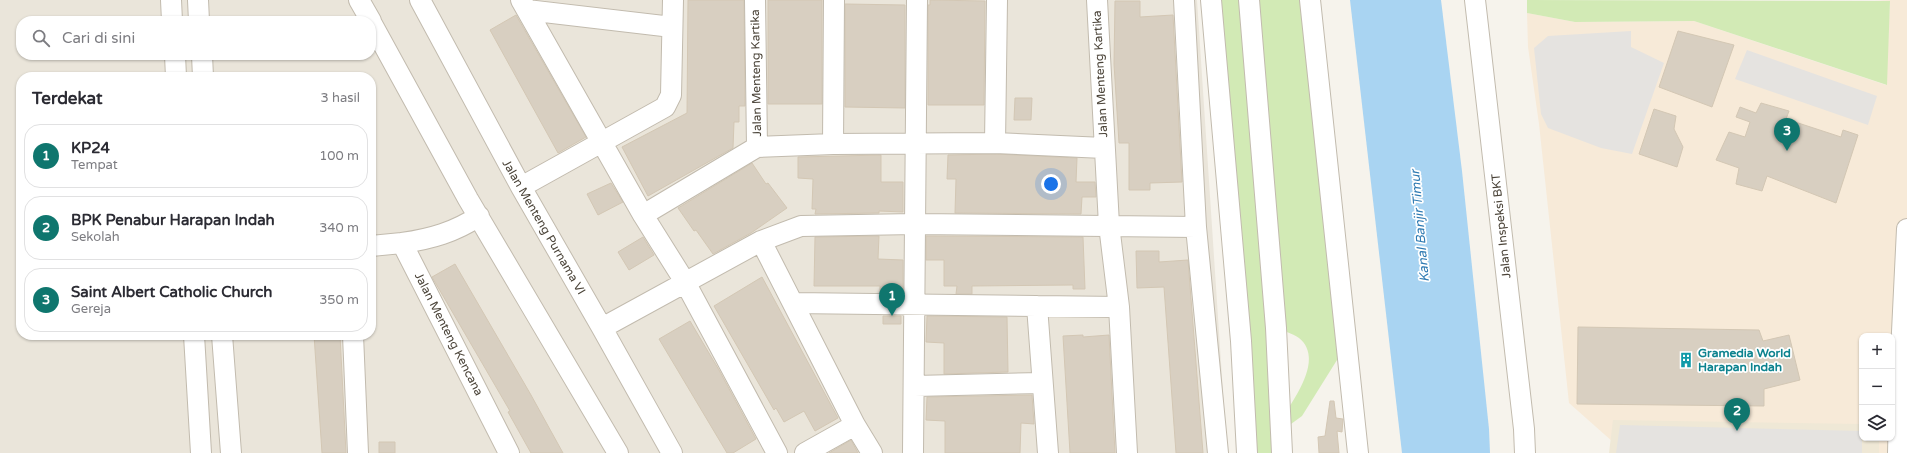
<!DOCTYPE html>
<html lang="id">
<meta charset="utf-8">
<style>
:root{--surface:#fff;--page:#f2f2f3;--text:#2b2b33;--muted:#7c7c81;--line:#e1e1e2;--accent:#0f766e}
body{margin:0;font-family:"Varela Round",sans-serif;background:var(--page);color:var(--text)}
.controls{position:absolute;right:12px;bottom:12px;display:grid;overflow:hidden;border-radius:8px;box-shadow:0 1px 3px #0004}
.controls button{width:36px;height:36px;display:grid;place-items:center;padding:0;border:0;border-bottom:1px solid var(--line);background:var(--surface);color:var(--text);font:20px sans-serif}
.you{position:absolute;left:1051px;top:184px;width:14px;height:14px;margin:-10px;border:3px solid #fff;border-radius:50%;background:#1a73e8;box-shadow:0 0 0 6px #1a73e833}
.badge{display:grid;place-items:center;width:26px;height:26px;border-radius:50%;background:var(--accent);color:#fff;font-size:13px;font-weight:700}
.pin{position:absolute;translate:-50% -33px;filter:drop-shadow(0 1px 2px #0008)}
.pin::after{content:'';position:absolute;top:21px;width:14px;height:12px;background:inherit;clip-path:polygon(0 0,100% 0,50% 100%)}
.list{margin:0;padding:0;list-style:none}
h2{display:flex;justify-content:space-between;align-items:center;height:52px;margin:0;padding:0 16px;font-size:17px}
h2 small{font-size:13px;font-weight:400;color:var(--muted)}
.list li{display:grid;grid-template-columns:26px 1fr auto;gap:12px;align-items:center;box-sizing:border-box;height:64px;margin:0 8px 8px;padding:0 8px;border:1px solid var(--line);border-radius:16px}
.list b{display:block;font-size:15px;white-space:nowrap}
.list p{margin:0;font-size:13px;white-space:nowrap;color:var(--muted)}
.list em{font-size:13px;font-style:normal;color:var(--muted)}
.icon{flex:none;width:22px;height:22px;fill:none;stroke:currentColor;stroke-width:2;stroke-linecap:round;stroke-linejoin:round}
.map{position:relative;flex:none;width:1907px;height:453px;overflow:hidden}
.search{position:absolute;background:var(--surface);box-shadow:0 1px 3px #0004;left:16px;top:16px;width:360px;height:44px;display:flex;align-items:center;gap:10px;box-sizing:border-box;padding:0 14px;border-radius:16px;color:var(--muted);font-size:15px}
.panel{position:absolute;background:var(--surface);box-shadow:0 1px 3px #0004;left:16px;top:72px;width:360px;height:268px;border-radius:16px}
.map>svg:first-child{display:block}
</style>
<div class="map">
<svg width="1907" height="453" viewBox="0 0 1907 453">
<rect width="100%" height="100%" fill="#f6f3ec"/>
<path fill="#eae5da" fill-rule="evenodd" d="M 0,0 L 1197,0 L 1227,453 L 0,453 ZM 21,21 L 371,21 L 371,55 L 21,55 ZM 21,77 L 371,77 L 371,335 L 21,335 Z"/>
<path fill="#f7ead8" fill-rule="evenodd" d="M 1874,0 L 1907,0 L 1907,453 L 1612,453 L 1613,442 L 1569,403 L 1539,124 L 1528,47 L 1527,13 L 1575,22 L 1694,21 L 1886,85 L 1890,1 ZM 1862,336 L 1892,336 L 1892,438 L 1862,438 Z"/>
<path fill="#efe8d6" d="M 1613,420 L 1862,424 L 1862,438 L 1879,438 L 1879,453 L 1609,453 Z"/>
<path fill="#d2eab5" d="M 1210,0 L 1309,0 L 1347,344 L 1302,416 L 1291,424 L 1280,421 C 1293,401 1325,359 1299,338 C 1292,333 1283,331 1276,328 L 1282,453 L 1249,453 Z
M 1527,0 L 1890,1 L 1887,85 L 1694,21 L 1575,22 L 1527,13 Z"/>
<path fill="#e5e3e0" d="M 1631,31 L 1631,47 L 1664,63 L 1632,154 L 1601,148 L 1548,128 L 1541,114 L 1534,48 L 1548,36 Z
M 1747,50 L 1877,96 L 1868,125 L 1735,79 Z
M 1620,425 L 1862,431 L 1862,453 L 1616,453 Z"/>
<path fill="#a9d4f2" d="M 1350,0 L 1441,0 L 1462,171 L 1489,429 L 1490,453 L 1402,453 Z"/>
<path fill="#d8cfc1" stroke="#d3c7b4" d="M 688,0 L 744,0 L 745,106 L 739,106 L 739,122 L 734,122 L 733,148 L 648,196 L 622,147 L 687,113 Z
M 768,0 L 822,0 L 822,104 L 768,104 Z
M 930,0 L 985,1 L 984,105 L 928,105 L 928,5 L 930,5 Z
M 1115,1 L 1140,1 L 1140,17 L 1173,15 L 1182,182 L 1150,183 L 1150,190 L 1129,190 L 1129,143 L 1119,143 L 1114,64 Z
M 845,4 L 905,5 L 905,108 L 845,107 Z
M 516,15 L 586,137 L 558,153 L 490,30 Z
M 1678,31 L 1734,45 L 1712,107 L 1659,87 Z
M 1015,98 L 1032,98 L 1031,120 L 1014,120 Z
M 1761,103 L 1789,111 L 1786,119 L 1841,137 L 1843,130 L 1858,135 L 1836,203 L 1767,176 L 1762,191 L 1736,184 L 1739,168 L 1716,160 L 1729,132 L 1745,137 L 1750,122 L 1736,117 L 1740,107 L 1756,113 Z
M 1654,109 L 1676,116 L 1674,129 L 1683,147 L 1677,167 L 1639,154 Z
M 995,154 L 1077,158 L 1076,182 L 1095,182 L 1096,197 L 1082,197 L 1081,214 L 955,213 L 956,179 L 947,179 L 948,155 Z
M 881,155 L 881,182 L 903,182 L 903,212 L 879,211 L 879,213 L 815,214 L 816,209 L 812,209 L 813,179 L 798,178 L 798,157 Z
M 752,163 L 766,184 L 768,183 L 787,208 L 751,233 L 713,254 L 696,230 L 694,231 L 678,208 Z
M 611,183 L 623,202 L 598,215 L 587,194 Z
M 879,236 L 878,259 L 903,260 L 903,293 L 880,293 L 880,286 L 814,286 L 815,237 Z
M 926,236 L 1083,237 L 1085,289 L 1073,289 L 1073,285 L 972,286 L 972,294 L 956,294 L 957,286 L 944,286 L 944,260 L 926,260 Z
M 643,237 L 654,255 L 629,270 L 618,252 Z
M 1136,251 L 1159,251 L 1159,262 L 1188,260 L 1203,453 L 1176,453 L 1164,287 L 1137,288 Z
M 455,264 L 531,395 L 563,453 L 531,453 L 508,412 L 510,411 L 432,277 Z
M 762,277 L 838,418 L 815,431 L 804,411 L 784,422 L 776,408 L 774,410 L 714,306 Z
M 883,316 L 901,316 L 901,324 L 883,324 Z
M 927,316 L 1007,317 L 1008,372 L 944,374 L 944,343 L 926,342 Z
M 690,321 L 719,370 L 756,439 L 733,453 L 727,453 L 659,339 Z
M 1578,327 L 1759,330 L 1763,341 L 1789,335 L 1800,380 L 1764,389 L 1764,406 L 1577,404 Z
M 314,335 L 340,335 L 346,453 L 322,453 Z
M 1083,335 L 1083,337 L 1109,335 L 1115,453 L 1070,453 L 1063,336 Z
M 1032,395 L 1034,424 L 1021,423 L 1020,453 L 945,453 L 945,421 L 926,420 L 927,397 Z
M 1330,401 L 1334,401 L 1336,418 L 1343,419 L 1342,432 L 1337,431 L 1339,453 L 1319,453 L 1318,437 L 1325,436 Z
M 851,440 L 858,453 L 829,453 Z
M 379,442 L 395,442 L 395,453 L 379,453 Z"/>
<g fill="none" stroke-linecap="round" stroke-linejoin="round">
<g stroke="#c2bbae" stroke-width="22">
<path id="minor" d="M 171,0 L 172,21
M 198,0 L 199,21
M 359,0 L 371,21
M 420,0 L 521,187 L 602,328 L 672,453
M 521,0 L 643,215 L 685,282 L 777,453
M 755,0 L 757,147
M 1097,0 L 1109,225 L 1119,307 L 1127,453
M 1184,0 L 1196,227 L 1218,453
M 1211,0 L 1241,341 L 1247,453
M 1249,0 L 1276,328 L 1282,453
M 1310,0 L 1358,453
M 1475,0 L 1524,429 L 1525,453
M 527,10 L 672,27
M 371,22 L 468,199 L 618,453
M 175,55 L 176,77
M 202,55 L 203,77
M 995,143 L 997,0
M 833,144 L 834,0
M 521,187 L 665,107 L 671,95 L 673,0
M 643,215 L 757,147 L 833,144 L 995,143 L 1104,148
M 761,241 L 855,425 L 872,453
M 402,243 C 431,239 455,232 479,216
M 371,246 L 402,243 L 509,453
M 793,303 L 1119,307
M 1037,306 L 1048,453
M 602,328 L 761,241 L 801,226 L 915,224 L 1196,227
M 194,335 L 201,453
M 222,335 L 231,453
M 353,335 L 358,453
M 915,386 L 1042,383
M 805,453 L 855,425
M 913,453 L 917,0
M 1898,453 L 1900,373 L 1907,229"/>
</g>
<use href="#minor" stroke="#fff" stroke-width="20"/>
</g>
<defs>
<g id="building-bare" transform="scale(1.2)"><path d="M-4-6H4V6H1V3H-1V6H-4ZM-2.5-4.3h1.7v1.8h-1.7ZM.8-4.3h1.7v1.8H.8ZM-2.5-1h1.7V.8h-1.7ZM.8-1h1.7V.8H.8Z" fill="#0f9aa8" stroke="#fff" stroke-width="2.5" paint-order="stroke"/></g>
</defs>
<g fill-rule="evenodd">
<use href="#building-bare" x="1686" y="360"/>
</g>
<g text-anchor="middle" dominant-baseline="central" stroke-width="3.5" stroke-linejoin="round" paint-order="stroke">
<g font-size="12" fill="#4b4439" stroke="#fff">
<text transform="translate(756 73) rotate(-91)">Jalan Menteng Kartika</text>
<text transform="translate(1100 74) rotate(-93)">Jalan Menteng Kartika</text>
<text transform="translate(1501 226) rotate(-96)">Jalan Inspeksi BKT</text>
<text transform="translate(544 227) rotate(60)">Jalan Menteng Purnama VI</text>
<text transform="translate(449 334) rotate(63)">Jalan Menteng Kencana</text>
</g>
<g font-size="12" font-weight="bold" fill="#0d838f" stroke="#fff" text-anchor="start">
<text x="1698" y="353">Gramedia World<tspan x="1698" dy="14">Harapan Indah</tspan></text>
</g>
<g font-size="13" font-style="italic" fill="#2e7ab2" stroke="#fff">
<text transform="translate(1420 226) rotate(-95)">Kanal Banjir Timur</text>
</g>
</g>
</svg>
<div class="controls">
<button>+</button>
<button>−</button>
<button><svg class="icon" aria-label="layers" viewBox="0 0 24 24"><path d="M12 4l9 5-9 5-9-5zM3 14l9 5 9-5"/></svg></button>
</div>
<div class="you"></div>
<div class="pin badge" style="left:892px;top:316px">1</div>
<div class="pin badge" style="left:1737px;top:431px">2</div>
<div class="pin badge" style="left:1787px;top:151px">3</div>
<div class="search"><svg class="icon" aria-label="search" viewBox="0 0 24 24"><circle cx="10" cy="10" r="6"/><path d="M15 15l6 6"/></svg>Cari di sini</div>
<section class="panel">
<h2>Terdekat<small>3 hasil</small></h2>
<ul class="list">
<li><span class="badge">1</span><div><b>KP24</b><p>Tempat</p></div><em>100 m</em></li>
<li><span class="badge">2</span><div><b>BPK Penabur Harapan Indah</b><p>Sekolah</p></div><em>340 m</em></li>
<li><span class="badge">3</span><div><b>Saint Albert Catholic Church</b><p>Gereja</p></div><em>350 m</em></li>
</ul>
</section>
</div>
